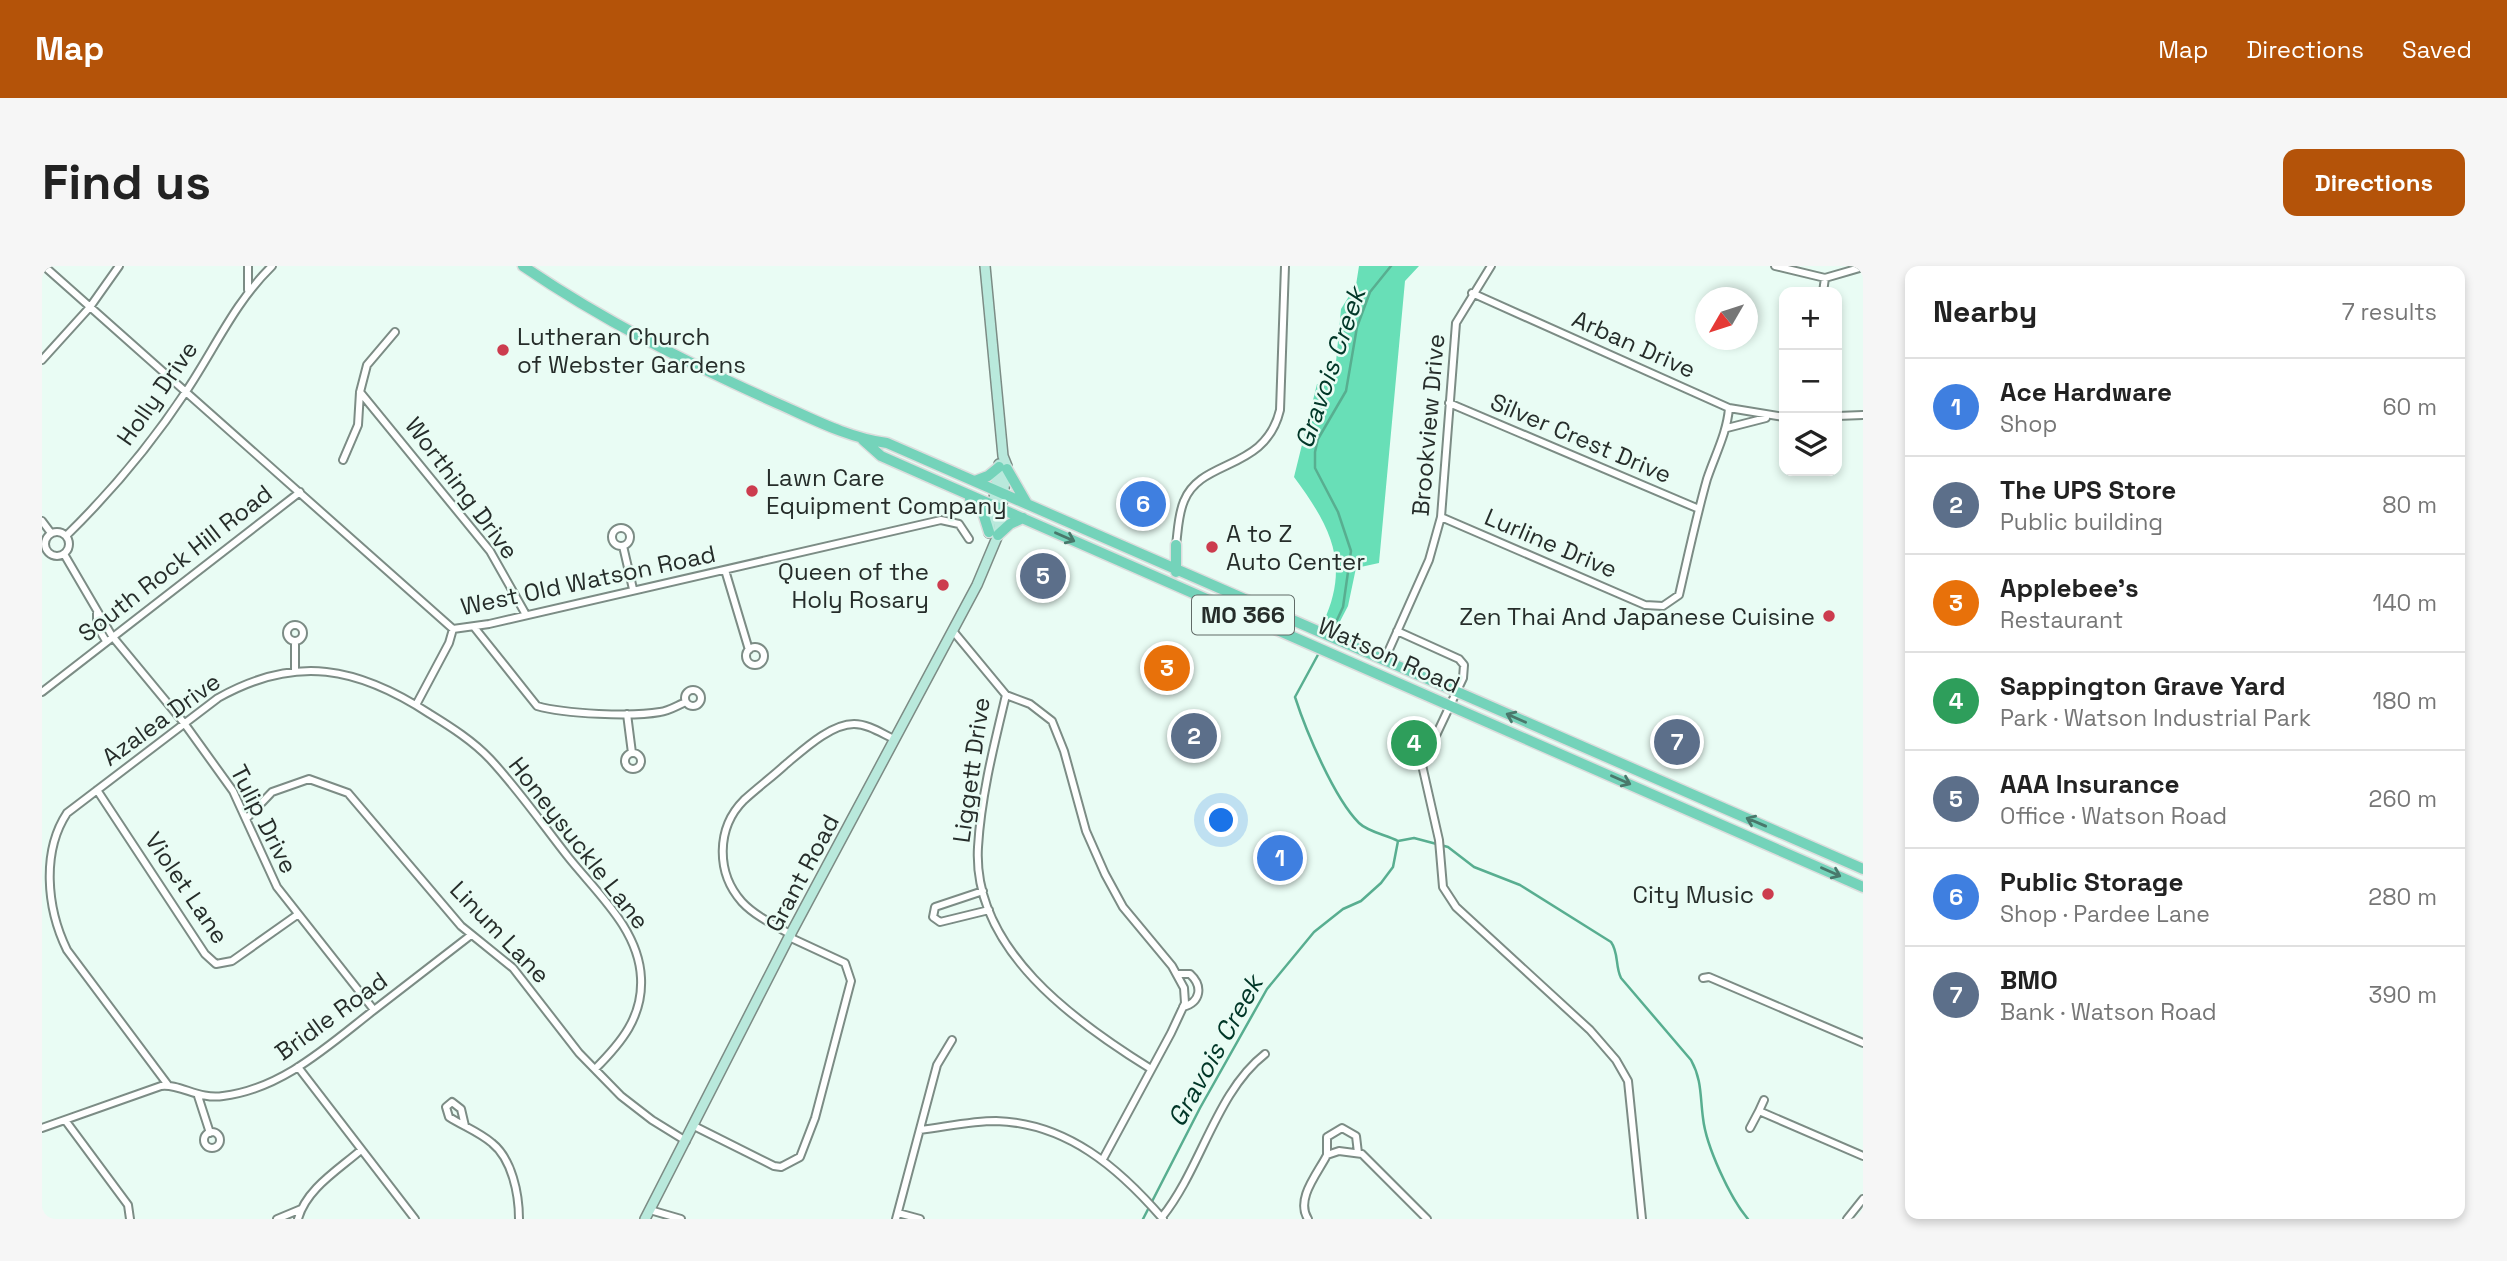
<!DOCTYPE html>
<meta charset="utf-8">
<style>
:root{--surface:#fff;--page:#f6f6f6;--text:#222;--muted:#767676;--line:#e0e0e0;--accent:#b45309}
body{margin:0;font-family:"Space Grotesk",sans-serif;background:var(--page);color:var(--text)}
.controls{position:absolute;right:21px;top:21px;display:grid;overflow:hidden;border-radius:14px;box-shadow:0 4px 10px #0003}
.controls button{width:63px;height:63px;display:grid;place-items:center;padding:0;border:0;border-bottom:2px solid var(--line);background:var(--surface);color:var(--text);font:35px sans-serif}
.compass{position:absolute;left:1653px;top:21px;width:63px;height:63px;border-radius:50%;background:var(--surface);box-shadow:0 4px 10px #0003;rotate:231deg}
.you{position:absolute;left:1180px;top:555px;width:24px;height:24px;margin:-18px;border:5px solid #fff;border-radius:50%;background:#1a73e8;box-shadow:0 0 0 10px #1a73e833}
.badge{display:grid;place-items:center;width:46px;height:46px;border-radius:50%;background:var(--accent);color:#fff;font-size:23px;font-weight:700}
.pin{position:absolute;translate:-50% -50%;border:4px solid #fff;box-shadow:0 2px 7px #0006}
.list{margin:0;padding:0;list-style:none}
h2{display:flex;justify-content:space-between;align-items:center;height:91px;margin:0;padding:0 28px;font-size:30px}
h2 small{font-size:23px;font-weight:400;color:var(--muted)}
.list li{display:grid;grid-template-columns:46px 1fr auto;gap:21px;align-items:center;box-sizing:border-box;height:98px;padding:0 28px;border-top:2px solid var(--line)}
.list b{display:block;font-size:26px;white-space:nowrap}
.list p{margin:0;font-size:23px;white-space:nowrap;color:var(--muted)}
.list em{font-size:23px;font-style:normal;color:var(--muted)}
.icon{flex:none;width:38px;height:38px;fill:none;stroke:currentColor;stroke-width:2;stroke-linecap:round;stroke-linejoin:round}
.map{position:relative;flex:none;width:1821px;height:953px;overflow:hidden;border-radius:14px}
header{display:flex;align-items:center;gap:42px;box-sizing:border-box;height:98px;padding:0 35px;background:var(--accent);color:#fff}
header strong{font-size:33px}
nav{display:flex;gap:38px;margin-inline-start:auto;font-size:24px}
.intro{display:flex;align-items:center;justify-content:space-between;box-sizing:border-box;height:168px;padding:0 42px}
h1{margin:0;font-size:49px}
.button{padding:18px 32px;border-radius:14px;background:var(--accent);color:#fff;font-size:24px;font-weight:700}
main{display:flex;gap:42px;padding:0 42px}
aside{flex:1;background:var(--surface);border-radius:14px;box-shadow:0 4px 10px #0003}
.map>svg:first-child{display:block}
</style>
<header>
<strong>Map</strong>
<nav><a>Map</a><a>Directions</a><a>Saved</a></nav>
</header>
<div class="intro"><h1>Find us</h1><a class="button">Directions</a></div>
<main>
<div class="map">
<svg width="1821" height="953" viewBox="0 0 1821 953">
<rect width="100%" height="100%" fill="#e9fcf4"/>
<path fill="#68dfb7" d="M 1317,0 L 1377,0 L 1363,15 L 1337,297 L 1314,302 L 1306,340 L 1294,363 L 1281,357 C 1309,297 1288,260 1252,211 L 1275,118 L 1292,117 L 1299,43 L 1314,19 Z"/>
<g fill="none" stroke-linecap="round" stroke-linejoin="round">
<path stroke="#58ae90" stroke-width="2.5" d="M 1289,367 L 1301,341 L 1309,285 L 1296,246 L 1273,202 L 1273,186 L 1276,173 L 1304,125 L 1315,61 L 1328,26 L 1349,0
M 1356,575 L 1372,572 L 1406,581 L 1432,601 L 1478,619 L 1569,676 C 1577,687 1573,700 1579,712 L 1649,794 C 1660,814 1658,830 1661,852 C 1664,880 1688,932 1706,953
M 1101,953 L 1158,842 L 1225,723 L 1272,666 L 1301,643 L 1319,635 L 1339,617 L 1351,601 L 1356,575 C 1345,569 1326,566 1317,557 C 1292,532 1264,465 1253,431 L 1278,385"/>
<g stroke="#7c8c85" stroke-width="10">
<path id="street" d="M 2,0 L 411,363 L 447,358 L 899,254 L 917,258 L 927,273
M 1733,0 L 1783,12 L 1821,1
M 206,24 L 206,0
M 1781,26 L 1783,12
M 1430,27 L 1687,142 L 1742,151
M 0,94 L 48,41 L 77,0
M 318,126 L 448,285 L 483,347
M 1407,137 L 1657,243
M 1795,150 L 1821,149
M 1685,162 L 1724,152
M 301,194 L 316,159 L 318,126 L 325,99 L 353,66
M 1399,251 L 1603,339 L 1621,340 L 1637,329 C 1646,290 1654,252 1665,213 C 1673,189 1685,167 1687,142
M 0,255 L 9,267
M570 271a9 9 0 1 1 18 0a9 9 0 1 1-18 0Z
M3 278a12 12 0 1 1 24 0a12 12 0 1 1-24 0Z
M 24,270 C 69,226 110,177 145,124 C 173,82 193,36 230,0
M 1134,279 C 1136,265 1136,249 1142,235 C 1159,192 1223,206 1238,144 L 1243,0
M 581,280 L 591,323
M 22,288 L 70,370 L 142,457 L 191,525 L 235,621 L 332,744
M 683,304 L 707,384
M 55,347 L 55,360 L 64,375
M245 367a8 8 0 1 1 16 0a8 8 0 1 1-16 0Z
M 432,361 L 495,440 C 523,448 590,451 618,446 C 627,445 636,439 644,436
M 911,365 L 964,429 C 952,479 939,530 936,581 C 930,683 1033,756 1109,803
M 1355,365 L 1417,393 L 1422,399 L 1421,412 L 1380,499 L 1397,574 L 1401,621 L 1414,641 L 1548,764 L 1574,794 L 1586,815 L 1600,953
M 253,375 L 253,404
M704 390a9 9 0 1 1 18 0a9 9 0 1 1-18 0Z
M 1342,395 L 1387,294 L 1399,251 L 1414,57 L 1449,0
M643 432a8 8 0 1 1 16 0a8 8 0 1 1-16 0Z
M 0,426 L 258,226
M 964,429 L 988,438 L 1010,455 L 1022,485 L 1044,565 L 1063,608 L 1081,641 L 1130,700 L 1142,722 L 1143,737 L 1129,767 L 1061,893
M 374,439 L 407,377 L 411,363
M 585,448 L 590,487
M583 495a8 8 0 1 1 16 0a8 8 0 1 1-16 0Z
M 55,524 L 163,688 L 174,698 L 190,695 L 255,649
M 204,553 L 230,526 L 267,513 L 306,527 L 419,660 L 471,702 L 537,787 L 579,830 L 610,854 L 644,875
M 941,625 L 893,641 L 891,651 L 898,656 L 947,644
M 750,669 C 734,660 713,650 700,636 C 674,607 674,562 702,534 C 715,522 730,511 743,499 C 760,485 788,458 812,458 C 826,458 839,467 852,473
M 1136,708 L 1148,708 C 1161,720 1159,736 1141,741
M 1661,712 L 1667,711 L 1821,777
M 256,801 L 373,953
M 126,819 L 25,684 C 4,641 0,585 25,547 L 176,432 C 254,388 316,401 388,448 C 409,461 431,475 448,493 C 476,523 501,559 527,592 C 556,628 597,664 599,712 C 601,751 579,777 553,803
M 156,830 L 168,867
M 1717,845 L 1722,834
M 23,854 L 86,939 L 88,953
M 423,860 L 419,843 L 410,836 L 404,841 L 407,851 C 421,860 437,866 450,877 C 470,893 477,928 477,953
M 652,860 L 732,900 L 739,901 L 758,891 L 773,852 L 809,715 L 803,697 L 747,671
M 0,862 L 119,820 C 137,817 157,834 181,830 C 240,823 287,779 332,744 C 364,719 397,694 429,669
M 1708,862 L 1717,845 L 1821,890
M 878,864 C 903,861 929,855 954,855 C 1025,857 1077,902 1121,953
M162 874a8 8 0 1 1 16 0a8 8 0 1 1-16 0Z
M 1285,889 L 1285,871 L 1300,862 L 1314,870 L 1316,887
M 608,944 L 639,953
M 856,947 L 878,953
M 1120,951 C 1159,903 1174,826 1223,788
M 235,953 L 259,943
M 256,953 C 264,923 296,904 319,884
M 854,953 L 895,799 L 910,774
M 1266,953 C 1253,933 1276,907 1285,889 L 1297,885 L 1320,888 L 1385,953
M 1805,953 L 1821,933"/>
</g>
<g stroke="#7c8c85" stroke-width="12">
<path id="secondary" d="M 947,267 L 957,198
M 603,953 L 747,671 L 935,319 L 956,269 L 965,200 L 961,190 L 943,0"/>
</g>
<g stroke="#dcdddd" stroke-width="13">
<path id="primary" d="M 481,0 C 560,54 644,96 730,135 C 767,151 805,172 845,177 L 1821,603
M 821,174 L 839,190 L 882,209 L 1821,621
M 965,203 L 984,236
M 933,215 L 946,210 L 957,201
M 928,233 L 941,247 L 947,266
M 956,269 L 968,258 L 981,252
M 1134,306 L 1134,279"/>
</g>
<use href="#street" stroke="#fff" stroke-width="6"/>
<use href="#secondary" stroke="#b9e9dc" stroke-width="9"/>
<use href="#primary" stroke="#74d3ba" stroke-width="10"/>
</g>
<defs><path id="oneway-shaft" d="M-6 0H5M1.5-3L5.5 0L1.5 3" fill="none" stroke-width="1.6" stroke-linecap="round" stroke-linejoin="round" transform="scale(1.75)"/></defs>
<g stroke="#49786b">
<use href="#oneway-shaft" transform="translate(1023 271) rotate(24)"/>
<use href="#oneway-shaft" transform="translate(1474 452) rotate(-156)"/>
<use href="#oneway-shaft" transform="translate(1579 514) rotate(24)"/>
<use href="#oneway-shaft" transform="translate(1714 556) rotate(-157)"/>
<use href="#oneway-shaft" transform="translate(1789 606) rotate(24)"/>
</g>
<g fill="#cc3c4e" stroke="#e9fcf4" stroke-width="2.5">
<circle cx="461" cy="84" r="7"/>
<circle cx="710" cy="225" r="7"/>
<circle cx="1170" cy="281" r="7"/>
<circle cx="901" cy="319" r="7"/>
<circle cx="1787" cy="350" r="7"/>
<circle cx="1726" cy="628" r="7"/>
</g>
<g text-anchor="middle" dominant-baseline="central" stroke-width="5" stroke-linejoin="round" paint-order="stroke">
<rect fill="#e9fcf4" stroke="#606b67" stroke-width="2" x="1150" y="329.5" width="102" height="39" rx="5"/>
<g font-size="23" font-weight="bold" fill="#262d2a">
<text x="1201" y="349">MO 366</text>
</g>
<g font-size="24" fill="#262d2a" stroke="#e9fcf4" text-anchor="start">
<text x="475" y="70">Lutheran Church<tspan x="475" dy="28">of Webster Gardens</tspan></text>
<text x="724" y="211">Lawn Care<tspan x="724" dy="28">Equipment Company</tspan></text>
<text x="1184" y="267">A to Z<tspan x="1184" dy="28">Auto Center</tspan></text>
<text x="887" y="305" text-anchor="end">Queen of the<tspan x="887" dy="28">Holy Rosary</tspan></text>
<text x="1773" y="350" text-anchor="end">Zen Thai And Japanese Cuisine</text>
<text x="1712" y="628" text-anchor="end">City Music</text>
</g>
<g font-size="24" fill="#262d2a" stroke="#e9fcf4">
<text transform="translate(1592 78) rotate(24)">Arban Drive</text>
<text transform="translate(115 127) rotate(-55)">Holly Drive</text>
<text transform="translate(1386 159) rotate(-85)">Brookview Drive</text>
<text transform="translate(1539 172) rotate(23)">Silver Crest Drive</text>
<text transform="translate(420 222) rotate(53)">Worthing Drive</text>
<text transform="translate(1509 277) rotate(23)">Lurline Drive</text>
<text transform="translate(133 297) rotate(-38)">South Rock Hill Road</text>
<text transform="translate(546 314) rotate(-12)">West Old Watson Road</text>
<text transform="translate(1347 389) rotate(24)">Watson Road</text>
<text transform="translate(119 453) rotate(-36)">Azalea Drive</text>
<text transform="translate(929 504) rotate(-82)">Liggett Drive</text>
<text transform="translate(222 553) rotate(63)">Tulip Drive</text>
<text transform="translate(537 577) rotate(52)">Honeysuckle Lane</text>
<text transform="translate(760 607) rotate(-62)">Grant Road</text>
<text transform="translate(145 622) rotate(56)">Violet Lane</text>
<text transform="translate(458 666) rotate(46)">Linum Lane</text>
<text transform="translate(289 750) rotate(-36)">Bridle Road</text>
</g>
<g font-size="26" font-style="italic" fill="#003627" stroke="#e9fcf4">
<text transform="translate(1288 102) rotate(-71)">Gravois Creek</text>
<text transform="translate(1173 785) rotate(-61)">Gravois Creek</text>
</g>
</g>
</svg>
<div class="controls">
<button>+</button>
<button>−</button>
<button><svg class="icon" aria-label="layers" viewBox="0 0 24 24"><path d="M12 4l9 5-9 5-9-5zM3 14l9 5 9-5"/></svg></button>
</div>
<svg class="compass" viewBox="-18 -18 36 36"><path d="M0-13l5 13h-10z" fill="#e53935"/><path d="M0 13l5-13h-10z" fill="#767676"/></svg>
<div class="you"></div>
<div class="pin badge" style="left:1238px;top:592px;background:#3f7fe0">1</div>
<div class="pin badge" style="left:1152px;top:470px;background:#5c6f8a">2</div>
<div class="pin badge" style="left:1125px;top:402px;background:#e8710a">3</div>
<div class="pin badge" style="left:1372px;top:477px;background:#2e9e5b">4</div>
<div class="pin badge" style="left:1001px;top:310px;background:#5c6f8a">5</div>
<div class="pin badge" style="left:1101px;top:238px;background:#3f7fe0">6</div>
<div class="pin badge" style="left:1635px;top:476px;background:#5c6f8a">7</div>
</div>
<aside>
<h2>Nearby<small>7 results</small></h2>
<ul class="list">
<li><span class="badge" style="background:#3f7fe0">1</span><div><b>Ace Hardware</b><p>Shop</p></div><em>60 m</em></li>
<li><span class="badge" style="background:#5c6f8a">2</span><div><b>The UPS Store</b><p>Public building</p></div><em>80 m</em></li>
<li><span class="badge" style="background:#e8710a">3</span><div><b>Applebee's</b><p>Restaurant</p></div><em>140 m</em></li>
<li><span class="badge" style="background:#2e9e5b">4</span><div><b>Sappington Grave Yard</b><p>Park · Watson Industrial Park</p></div><em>180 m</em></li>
<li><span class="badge" style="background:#5c6f8a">5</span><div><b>AAA Insurance</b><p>Office · Watson Road</p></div><em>260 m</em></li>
<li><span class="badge" style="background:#3f7fe0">6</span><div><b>Public Storage</b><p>Shop · Pardee Lane</p></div><em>280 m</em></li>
<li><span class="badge" style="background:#5c6f8a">7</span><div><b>BMO</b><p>Bank · Watson Road</p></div><em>390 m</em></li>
</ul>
</aside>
</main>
